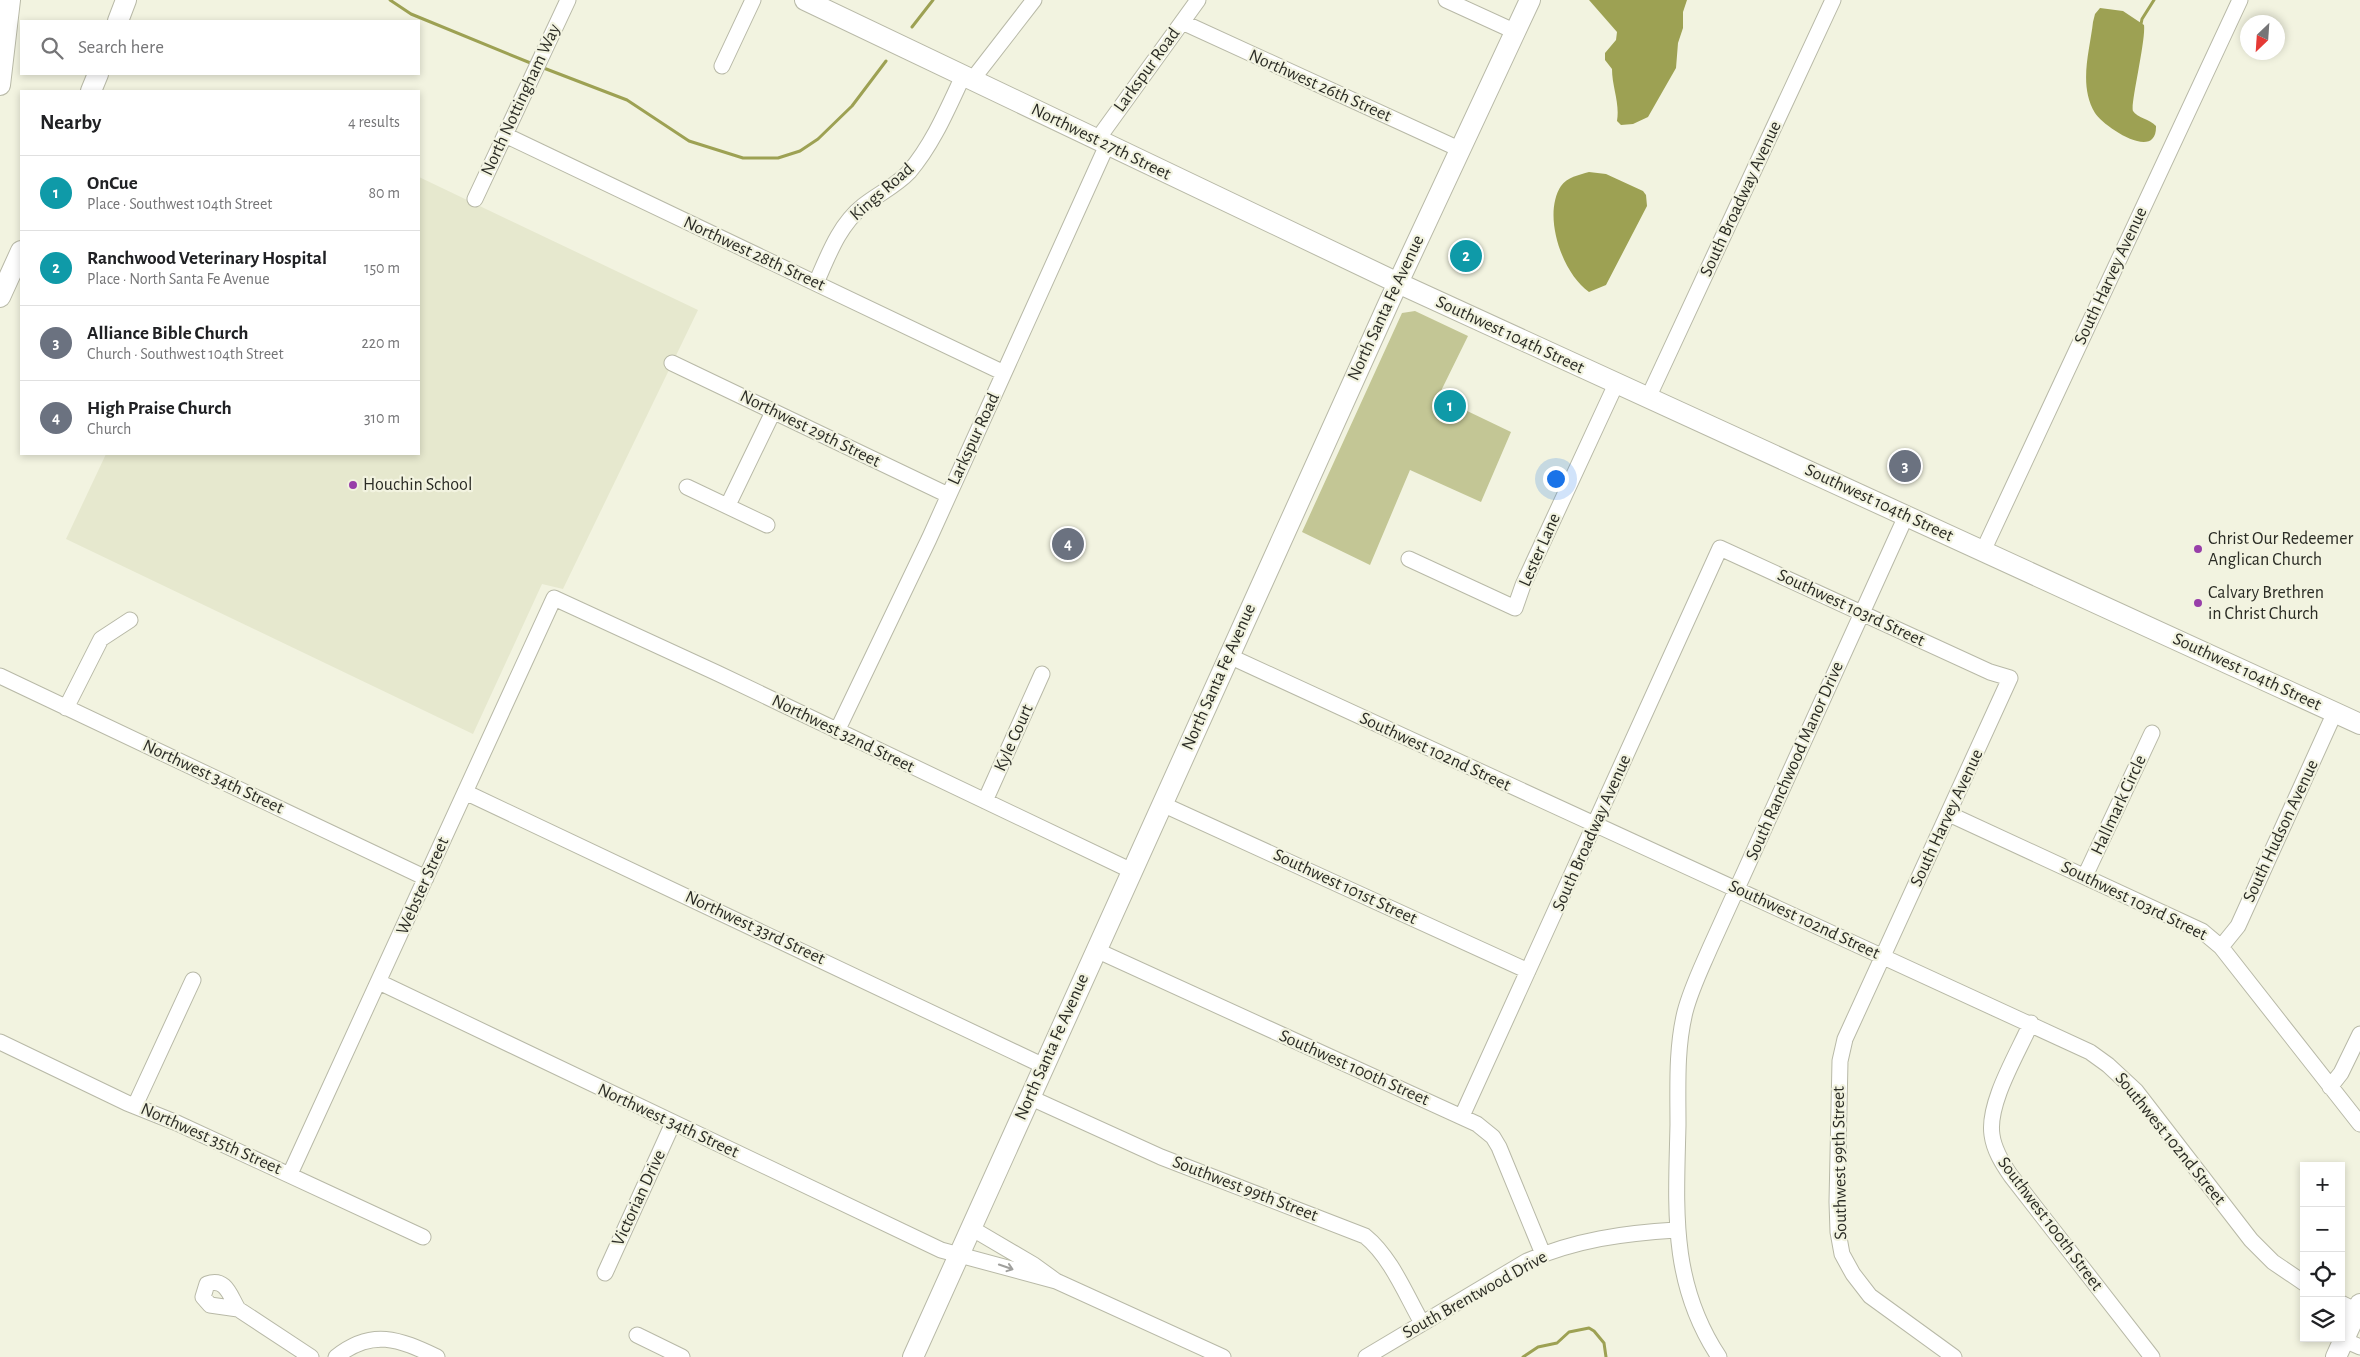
<!DOCTYPE html>
<meta charset="utf-8">
<style>
:root{--surface:#fff;--page:#f6f6f6;--text:#202124;--muted:#757577;--line:#e0e0e0;--accent:#111827}
body{margin:0;font-family:"Alegreya Sans",sans-serif;background:var(--page);color:var(--text)}
.controls{position:absolute;right:15px;bottom:15px;display:grid;overflow:hidden;border-radius:0px;box-shadow:0 2px 8px #0003}
.controls button{width:45px;height:45px;display:grid;place-items:center;padding:0;border:0;border-bottom:1px solid var(--line);background:var(--surface);color:var(--text);font:25px sans-serif}
.compass{position:absolute;left:2240px;top:15px;width:45px;height:45px;border-radius:50%;background:var(--surface);box-shadow:0 2px 8px #0003;rotate:205deg}
.you{position:absolute;left:1555px;top:478px;width:18px;height:18px;margin:-12px;border:4px solid #fff;border-radius:50%;background:#1a73e8;box-shadow:0 0 0 8px #1a73e833}
.badge{display:grid;place-items:center;width:32px;height:32px;border-radius:50%;background:var(--accent);color:#fff;font-size:16px;font-weight:700}
.pin{position:absolute;translate:-50% -50%;border:2px solid #fff;box-shadow:0 1px 5px #0006}
.list{margin:0;padding:0;list-style:none}
h2{display:flex;justify-content:space-between;align-items:center;height:65px;margin:0;padding:0 20px;font-size:21px}
h2 small{font-size:16px;font-weight:400;color:var(--muted)}
.list li{display:grid;grid-template-columns:32px 1fr auto;gap:15px;align-items:center;box-sizing:border-box;height:75px;padding:0 20px;border-top:1px solid var(--line)}
.list b{display:block;font-size:19px;white-space:nowrap}
.list p{margin:0;font-size:16px;white-space:nowrap;color:var(--muted)}
.list em{font-size:16px;font-style:normal;color:var(--muted)}
.icon{flex:none;width:28px;height:28px;fill:none;stroke:currentColor;stroke-width:2;stroke-linecap:round;stroke-linejoin:round}
.map{position:relative;flex:none;width:2360px;height:1357px;overflow:hidden}
.search{position:absolute;background:var(--surface);box-shadow:0 2px 8px #0003;left:20px;top:20px;width:400px;height:55px;display:flex;align-items:center;gap:12px;box-sizing:border-box;padding:0 18px;border-radius:0px;color:var(--muted);font-size:19px}
.panel{position:absolute;background:var(--surface);box-shadow:0 2px 8px #0003;left:20px;top:90px;width:400px;height:365px;border-radius:0px}
.map>svg:first-child{display:block}
</style>
<div class="map">
<svg width="2360" height="1357" viewBox="0 0 2360 1357">
<rect width="100%" height="100%" fill="#f2f3e0"/>
<path fill="#e6e8ce" d="M 419,177 L 698,310 L 563,589 L 542,584 L 473,734 L 66,539 L 106,454 L 419,454 Z"/>
<path fill="#c3c695" d="M 1415,311 L 1468,336 L 1438,397 L 1511,432 L 1481,502 L 1410,470 L 1370,565 L 1302,532 L 1402,313 Z"/>
<path fill="#9da153" d="M 1589,0 L 1687,0 L 1683,12 L 1683,28 L 1678,43 L 1676,68 L 1648,117 L 1633,124 L 1621,125 L 1617,121 C 1620,103 1612,87 1612,69 L 1605,60 L 1605,53 L 1616,40 L 1617,32 Z
M 2100,8 L 2123,11 L 2144,25 C 2146,41 2130,105 2133,111 C 2137,118 2150,119 2156,126 C 2157,163 2103,126 2095,113 C 2078,85 2090,50 2093,22 L 2095,14 Z
M 1589,172 L 1606,174 L 1643,191 L 1646,195 L 1647,206 L 1606,285 L 1589,292 C 1562,273 1542,215 1561,186 C 1567,177 1579,175 1589,172 Z"/>
<g fill="none" stroke-linecap="round" stroke-linejoin="round">
<path stroke="#9da153" stroke-width="3" d="M 390,0 L 411,14 L 533,64
M 2141,24 L 2142,19 L 2154,0
M 912,27 L 933,0
M 541,67 L 627,100 L 689,141 L 743,158 L 778,158 L 800,151 L 818,139 L 852,106 L 886,61
M 1523,1357 L 1538,1347 L 1557,1343 L 1569,1332 L 1589,1328 L 1594,1331 L 1604,1343 L 1606,1357"/>
<g stroke="#b8b9a7" stroke-width="17">
<path id="minor" d="M 1446,0 L 1516,32
M 1182,22 L 1459,149
M 722,66 L 753,0
M 972,80 L 1034,0
M 505,135 L 1004,373
M 1097,140 L 1198,0
M 475,199 L 568,0
M 816,283 C 828,256 839,225 863,206 C 878,194 896,186 909,172 C 933,144 948,108 963,76
M 672,363 L 948,495
M 1648,398 L 1833,0
M 687,487 L 767,525
M 728,505 L 773,412
M 1983,551 L 2240,0
M 1409,559 L 1515,608 L 1523,585 L 1616,384
M 1229,656 L 2090,1052 L 2108,1065 L 2136,1091 L 2251,1240 L 2273,1262 L 2304,1283
M 0,676 L 426,878
M 66,708 L 101,639 L 130,620
M 837,731 L 929,539 L 1107,145
M 465,792 L 1044,1066
M 985,801 L 1042,674
M 1162,804 L 1528,971
M 1949,814 L 2202,931 L 2221,947 L 2360,1124
M 2085,876 L 2152,733
M 2221,947 L 2238,926 L 2335,712
M 1096,950 L 1477,1124 L 1493,1137 L 1499,1147 L 1543,1254
M 379,982 L 941,1250 L 1056,1281
M 2031,1023 C 2018,1053 1987,1103 1992,1135 C 1994,1150 2002,1163 2011,1176 L 2152,1357
M 0,1042 L 127,1103 L 177,1123 L 423,1237
M 2330,1087 L 2341,1073 L 2360,1034
M 1029,1097 L 1161,1157 L 1365,1236 C 1391,1257 1406,1295 1422,1323
M 137,1107 L 138,1099 L 193,980
M 1462,1116 L 1720,548 L 1990,672 L 2010,678 L 1845,1039 L 1840,1061 L 1837,1202 L 1838,1232 L 1842,1254 L 1853,1274 L 1870,1296 L 1954,1357
M 290,1174 L 554,598 L 717,673 L 1132,871
M 971,1228 L 1034,1265 L 1056,1281 L 1223,1357
M 605,1273 L 673,1123
M 2341,1303 L 2357,1311
M 238,1309 C 230,1296 226,1277 207,1284 L 203,1297 L 210,1305 L 238,1309 L 311,1357
M 637,1335 L 682,1357
M 2344,1340 L 2360,1347
M 336,1357 C 372,1328 399,1339 437,1357
M 1366,1357 L 1527,1261 C 1575,1240 1624,1233 1676,1230
M 1719,1357 C 1670,1283 1676,1210 1678,1125 C 1678,1087 1676,1049 1685,1012 C 1691,989 1701,969 1710,948 L 1906,516"/>
</g>
<g stroke="#b8b9a7" stroke-width="22">
<path id="major" d="M 805,0 L 1398,283 L 2360,724
M 118,21 L 126,0
M 0,85 L 10,0
M 91,91 L 98,74
M 0,297 L 21,251
M 913,1357 L 1390,300 L 1530,0
M 2336,1357 L 2360,1304"/>
</g>
<use href="#minor" stroke="#fff" stroke-width="15"/>
<use href="#major" stroke="#fff" stroke-width="20"/>
</g>
<defs><path id="oneway-shaft" d="M-6 0H5M1.5-3L5.5 0L1.5 3" fill="none" stroke-width="1.6" stroke-linecap="round" stroke-linejoin="round" transform="scale(1.25)"/></defs>
<use stroke="#a0a09d" href="#oneway-shaft" transform="translate(1006 1267) rotate(19)"/>
<g fill="#983ea9" stroke="#f2f3e0" stroke-width="2">
<circle cx="353" cy="485" r="5"/>
<circle cx="2198" cy="549" r="5"/>
<circle cx="2198" cy="603" r="5"/>
</g>
<g text-anchor="middle" dominant-baseline="central" stroke-width="4.5" stroke-linejoin="round" paint-order="stroke">
<g font-size="18" fill="#2b2c25" stroke="#f2f3e0">
<text transform="translate(1147 70) rotate(-54)">Larkspur Road</text>
<text transform="translate(1320 86) rotate(24)">Northwest 26th Street</text>
<text transform="translate(521 100) rotate(-65)">North Nottingham Way</text>
<text transform="translate(1101 142) rotate(26)">Northwest 27th Street</text>
<text transform="translate(882 192) rotate(-41)">Kings Road</text>
<text transform="translate(1741 199) rotate(-65)">South Broadway Avenue</text>
<text transform="translate(754 254) rotate(25)">Northwest 28th Street</text>
<text transform="translate(2111 276) rotate(-65)">South Harvey Avenue</text>
<text transform="translate(1386 308) rotate(-65)">North Santa Fe Avenue</text>
<text transform="translate(1510 335) rotate(25)">Southwest 104th Street</text>
<text transform="translate(810 429) rotate(26)">Northwest 29th Street</text>
<text transform="translate(974 439) rotate(-65)">Larkspur Road</text>
<text transform="translate(1879 503) rotate(25)">Southwest 104th Street</text>
<text transform="translate(1540 550) rotate(-66)">Lester Lane</text>
<text transform="translate(1851 608) rotate(25)">Southwest 103rd Street</text>
<text transform="translate(2247 672) rotate(25)">Southwest 104th Street</text>
<text transform="translate(1219 677) rotate(-66)">North Santa Fe Avenue</text>
<text transform="translate(843 734) rotate(26)">Northwest 32nd Street</text>
<text transform="translate(1014 738) rotate(-66)">Kyle Court</text>
<text transform="translate(1435 752) rotate(25)">Southwest 102nd Street</text>
<text transform="translate(1795 761) rotate(-66)">South Ranchwood Manor Drive</text>
<text transform="translate(213 777) rotate(25)">Northwest 34th Street</text>
<text transform="translate(2119 805) rotate(-65)">Hallmark Circle</text>
<text transform="translate(1947 818) rotate(-65)">South Harvey Avenue</text>
<text transform="translate(2281 831) rotate(-65)">South Hudson Avenue</text>
<text transform="translate(1592 833) rotate(-66)">South Broadway Avenue</text>
<text transform="translate(423 886) rotate(-66)">Webster Street</text>
<text transform="translate(1345 887) rotate(25)">Southwest 101st Street</text>
<text transform="translate(2134 901) rotate(26)">Southwest 103rd Street</text>
<text transform="translate(1804 920) rotate(25)">Southwest 102nd Street</text>
<text transform="translate(755 928) rotate(25)">Northwest 33rd Street</text>
<text transform="translate(1052 1047) rotate(-66)">North Santa Fe Avenue</text>
<text transform="translate(1354 1068) rotate(24)">Southwest 100th Street</text>
<text transform="translate(668 1121) rotate(25)">Northwest 34th Street</text>
<text transform="translate(211 1139) rotate(24)">Northwest 35th Street</text>
<text transform="translate(2170 1139) rotate(51)">Southwest 102nd Street</text>
<text transform="translate(1840 1163) rotate(-91)">Southwest 99th Street</text>
<text transform="translate(1245 1189) rotate(21)">Southwest 99th Street</text>
<text transform="translate(639 1198) rotate(-65)">Victorian Drive</text>
<text transform="translate(2050 1224) rotate(53)">Southwest 100th Street</text>
<text transform="translate(1475 1295) rotate(-29)">South Brentwood Drive</text>
</g>
<g font-size="18" fill="#2b2c25" stroke="#f2f3e0" text-anchor="start">
<text x="363" y="485">Houchin School</text>
<text x="2208" y="539">Christ Our Redeemer<tspan x="2208" dy="21">Anglican Church</tspan></text>
<text x="2208" y="593">Calvary Brethren<tspan x="2208" dy="21">in Christ Church</tspan></text>
</g>
</g>
</svg>
<div class="controls">
<button>+</button>
<button>−</button>
<button><svg class="icon" aria-label="locate" viewBox="0 0 24 24"><circle cx="12" cy="12" r="6"/><path d="M12 2v4M12 18v4M2 12h4M18 12h4"/></svg></button>
<button><svg class="icon" aria-label="layers" viewBox="0 0 24 24"><path d="M12 4l9 5-9 5-9-5zM3 14l9 5 9-5"/></svg></button>
</div>
<svg class="compass" viewBox="-18 -18 36 36"><path d="M0-13l5 13h-10z" fill="#e53935"/><path d="M0 13l5-13h-10z" fill="#757577"/></svg>
<div class="you"></div>
<div class="pin badge" style="left:1450px;top:406px;background:#0f9aa8">1</div>
<div class="pin badge" style="left:1466px;top:256px;background:#0f9aa8">2</div>
<div class="pin badge" style="left:1905px;top:466px;background:#6b7280">3</div>
<div class="pin badge" style="left:1068px;top:544px;background:#6b7280">4</div>
<div class="search"><svg class="icon" aria-label="search" viewBox="0 0 24 24"><circle cx="10" cy="10" r="6"/><path d="M15 15l6 6"/></svg>Search here</div>
<section class="panel">
<h2>Nearby<small>4 results</small></h2>
<ul class="list">
<li><span class="badge" style="background:#0f9aa8">1</span><div><b>OnCue</b><p>Place · Southwest 104th Street</p></div><em>80 m</em></li>
<li><span class="badge" style="background:#0f9aa8">2</span><div><b>Ranchwood Veterinary Hospital</b><p>Place · North Santa Fe Avenue</p></div><em>150 m</em></li>
<li><span class="badge" style="background:#6b7280">3</span><div><b>Alliance Bible Church</b><p>Church · Southwest 104th Street</p></div><em>220 m</em></li>
<li><span class="badge" style="background:#6b7280">4</span><div><b>High Praise Church</b><p>Church</p></div><em>310 m</em></li>
</ul>
</section>
</div>
